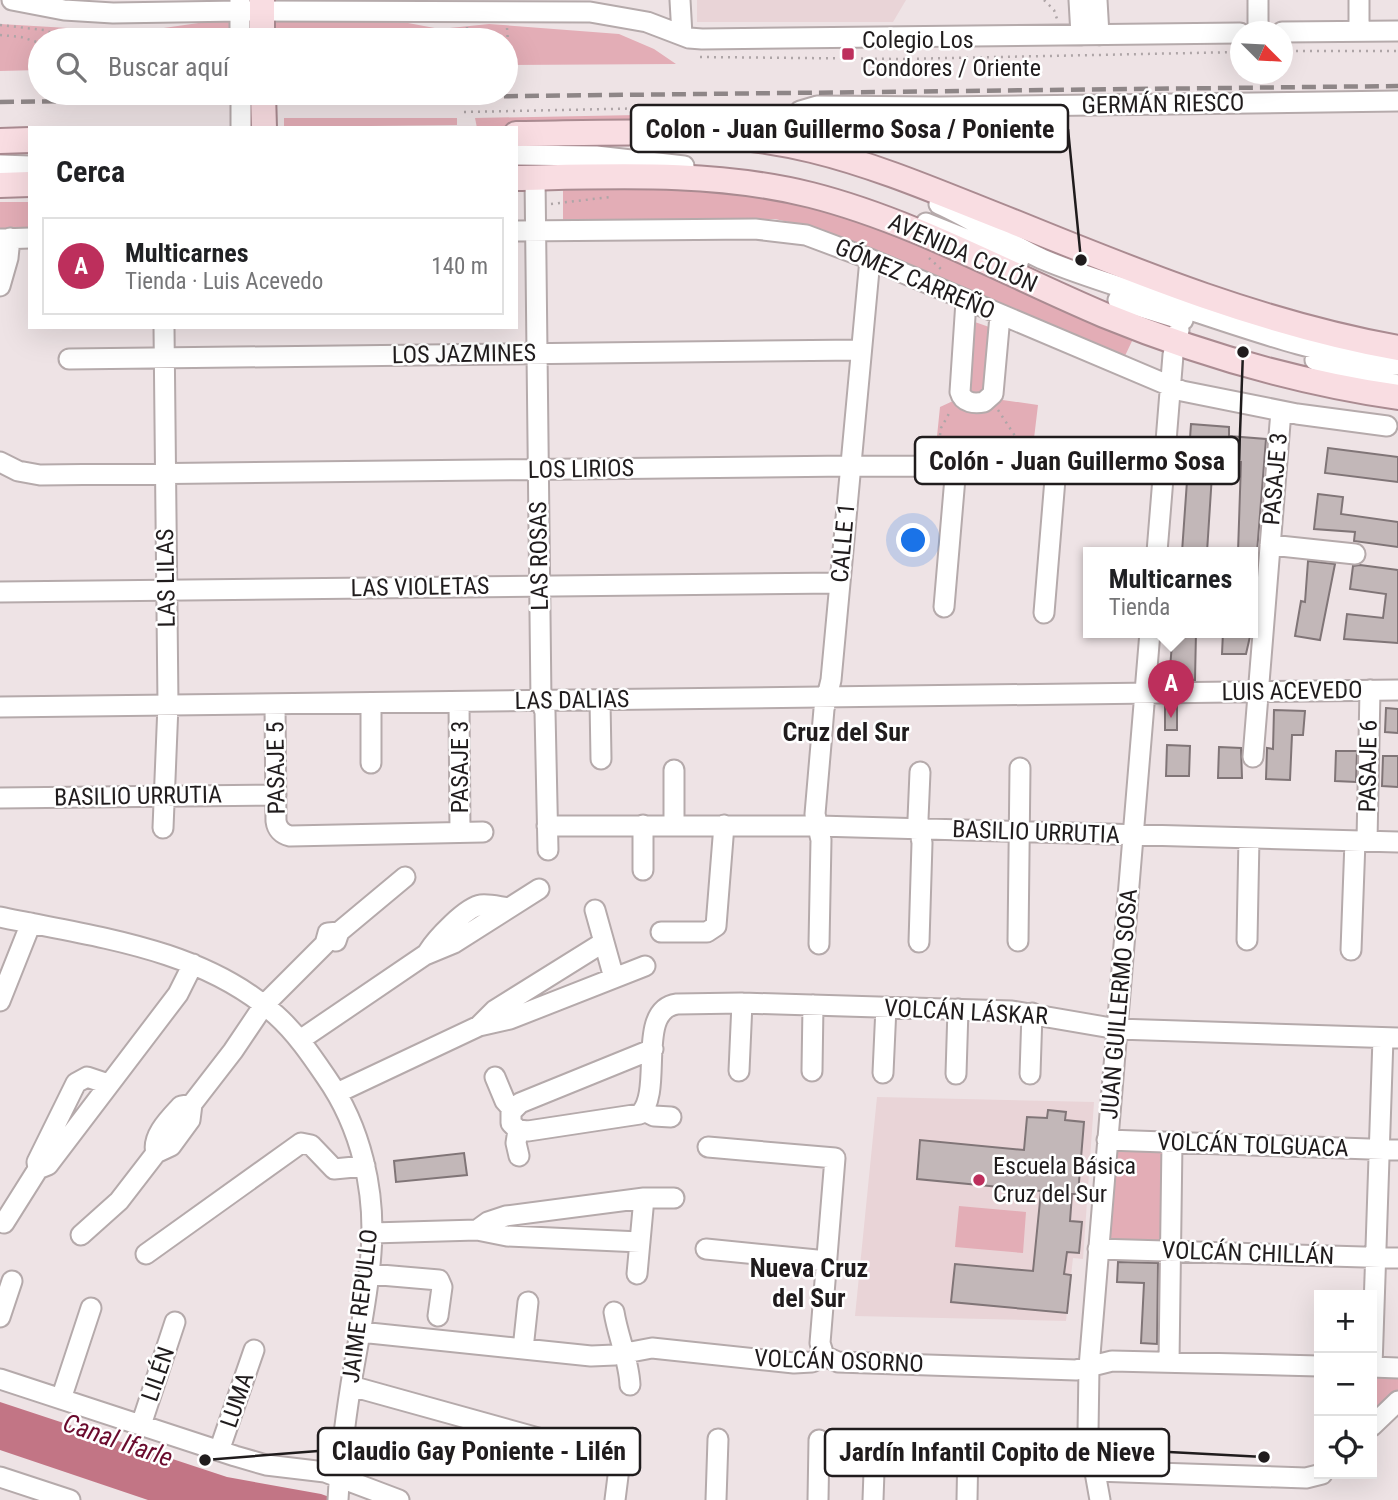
<!DOCTYPE html>
<html lang="es">
<meta charset="utf-8">
<style>
:root{--surface:#fff;--page:#f6f6f6;--text:#202124;--muted:#757577;--line:#e0e0e0;--accent:#bd2f5c}
body{margin:0;font-family:"Roboto Condensed",sans-serif;background:var(--page);color:var(--text)}
.controls{position:absolute;right:21px;bottom:21px;display:grid;overflow:hidden;border-radius:0px;box-shadow:0 7px 28px #0002}
.controls button{width:63px;height:63px;display:grid;place-items:center;padding:0;border:0;border-bottom:2px solid var(--line);background:var(--surface);color:var(--text);font:35px sans-serif}
.compass{position:absolute;left:1230px;top:21px;width:63px;height:63px;border-radius:50%;background:var(--surface);box-shadow:0 7px 28px #0002;rotate:114deg}
.you{position:absolute;left:914px;top:541px;width:24px;height:24px;margin:-18px;border:5px solid #fff;border-radius:50%;background:#1a73e8;box-shadow:0 0 0 10px #1a73e833}
.badge{display:grid;place-items:center;width:46px;height:46px;border-radius:50%;background:var(--accent);color:#fff;font-size:23px;font-weight:700}
.pin{position:absolute;translate:-50% -58px;filter:drop-shadow(0 2px 4px #0008)}
.pin::after{content:'';position:absolute;top:37px;width:24px;height:21px;background:inherit;clip-path:polygon(0 0,100% 0,50% 100%)}
.popup{position:absolute;left:1083px;top:547px;width:175px;height:91px;box-sizing:border-box;display:grid;place-content:center;border-radius:0px;background:var(--surface);filter:drop-shadow(0 2px 5px #0005);font-size:23px;white-space:nowrap;color:var(--muted)}
.popup b{font-size:26px;color:var(--text)}
.popup::after{content:'';position:absolute;left:50%;top:100%;margin-left:-14px;border:14px solid transparent;border-top-color:var(--surface)}
.list{margin:0;padding:0;list-style:none}
h2{display:flex;justify-content:space-between;align-items:center;height:91px;margin:0;padding:0 28px;font-size:30px}
h2 small{font-size:23px;font-weight:400;color:var(--muted)}
.list li{display:grid;grid-template-columns:46px 1fr auto;gap:21px;align-items:center;box-sizing:border-box;height:98px;margin:0 14px 14px;padding:0 14px;border:2px solid var(--line);border-radius:0px}
.list b{display:block;font-size:26px;white-space:nowrap}
.list p{margin:0;font-size:23px;white-space:nowrap;color:var(--muted)}
.list em{font-size:23px;font-style:normal;color:var(--muted)}
.icon{flex:none;width:38px;height:38px;fill:none;stroke:currentColor;stroke-width:2;stroke-linecap:round;stroke-linejoin:round}
.map{position:relative;flex:none;width:1398px;height:1500px;overflow:hidden}
.search{position:absolute;background:var(--surface);box-shadow:0 7px 28px #0002;left:28px;top:28px;width:490px;height:77px;display:flex;align-items:center;gap:18px;box-sizing:border-box;padding:0 24px;border-radius:38px;color:var(--muted);font-size:26px}
.panel{position:absolute;background:var(--surface);box-shadow:0 7px 28px #0002;left:28px;top:126px;width:490px;height:203px;border-radius:0px}
.map>svg:first-child{display:block}
</style>
<div class="map">
<svg width="1398" height="1500" viewBox="0 0 1398 1500">
<rect width="100%" height="100%" fill="#eee3e5"/>
<path fill="#e9d4d7" d="M 697,0 L 906,0 L 893,22 L 697,22 Z
M 877,1097 L 1094,1102 L 1083,1259 L 1073,1258 L 1066,1321 L 855,1316 Z"/>
<path fill="#e3adb6" d="M 240,17 L 408,23 L 440,29 L 489,24 L 619,34 L 654,49 L 676,64 L 506,65 L 506,40 L 40,40 L 40,70 L 0,71 L 0,24 L 136,32 Z
M 741,113 L 778,114 L 787,118 L 775,135 L 697,127 L 477,128 L 475,118 Z
M 284,118 L 457,118 L 457,125 L 284,127 Z
M 563,187 L 730,189 L 857,218 L 1133,339 L 1123,360 C 1066,335 1009,309 952,284 C 894,258 837,232 775,219 L 563,224 Z
M 0,202 L 30,202 L 30,230 L 0,230 Z
M 972,321 L 992,328 L 989,398 L 1038,405 L 1032,455 L 935,456 L 940,407 L 966,395 Z
M 1111,1143 L 1170,1146 L 1168,1248 L 1100,1247 Z
M 959,1206 L 1026,1212 L 1023,1253 L 955,1247 Z
M 1372,1372 L 1398,1374 L 1398,1398 L 1372,1423 Z"/>
<path fill="#c27585" d="M 0,1402 L 227,1477 L 321,1494 L 338,1500 L 148,1500 L 0,1450 Z"/>
<path fill="#c2b7b8" stroke="#807577" stroke-width="2" d="M 1191,424 L 1229,427 L 1229,436 L 1266,439 L 1257,552 L 1238,552 L 1241,462 L 1213,459 L 1207,552 L 1182,552 Z
M 1328,448 L 1398,457 L 1398,482 L 1325,473 Z
M 1318,494 L 1343,497 L 1341,514 L 1398,522 L 1398,547 L 1354,541 L 1355,532 L 1314,529 Z
M 1308,561 L 1335,564 L 1320,640 L 1295,636 L 1301,601 L 1305,602 Z
M 1360,565 L 1398,570 L 1398,643 L 1344,639 L 1347,614 L 1383,618 L 1386,594 L 1350,589 L 1353,566 Z
M 1173,632 L 1196,632 L 1195,680 L 1169,680 Z
M 1223,632 L 1251,632 L 1246,654 L 1222,654 Z
M 1165,705 L 1177,705 L 1177,730 L 1165,730 Z
M 1386,708 L 1398,709 L 1398,733 L 1385,732 Z
M 1274,710 L 1305,711 L 1303,735 L 1292,735 L 1290,780 L 1266,779 L 1267,748 L 1273,749 Z
M 1167,745 L 1190,746 L 1189,776 L 1166,776 Z
M 1219,747 L 1241,748 L 1242,778 L 1218,778 Z
M 1336,751 L 1357,751 L 1356,782 L 1335,781 Z
M 1383,756 L 1398,756 L 1398,787 L 1382,786 Z
M 1048,1110 L 1066,1112 L 1065,1120 L 1084,1122 L 1078,1194 L 1072,1194 L 1070,1221 L 1082,1222 L 1079,1253 L 1067,1252 L 1064,1274 L 1071,1275 L 1067,1313 L 951,1302 L 955,1264 L 1033,1271 L 1041,1191 L 917,1179 L 920,1140 L 1024,1150 L 1027,1117 L 1047,1118 Z
M 464,1153 L 467,1175 L 396,1182 L 394,1161 Z
M 1118,1262 L 1158,1263 L 1157,1344 L 1141,1343 L 1144,1283 L 1117,1282 Z"/>
<g fill="none" stroke-linecap="round" stroke-linejoin="round">
<g stroke="#b5aaab" stroke-width="23">
<path id="minor" d="M 12,0 L 64,10 L 113,13 L 240,11 L 590,12 L 647,22 L 689,38 L 702,39 L 1240,33
M 240,0 L 240,40
M 680,0 L 682,35
M 1079,0 L 1081,35
M 1097,0 L 1099,35
M 1258,0 L 1258,32
M 1359,0 L 1359,31
M 1282,32 L 1398,31
M 241,93 L 241,128
M 779,143 L 800,111 L 817,106 L 939,107 L 1398,101
M 516,155 L 596,156 L 684,166
M 0,165 L 30,166
M 535,178 L 541,701 L 545,712 L 548,850
M 939,204 C 975,220 1007,243 1042,259 C 1082,276 1122,287 1163,301 C 1240,326 1317,355 1398,365
M 926,223 L 1019,260
M 516,231 L 755,229 L 806,235 L 870,259 L 1182,391 L 1297,414 L 1387,426
M 0,239 L 30,238
M 0,286 L 8,258 L 10,238
M 1118,300 L 1183,320
M 966,301 L 960,392 C 963,403 975,404 984,402 L 993,394 L 1000,316
M 69,359 L 860,350
M 1315,360 L 1362,376 L 1398,385
M 0,462 L 18,471 L 40,475 L 850,466 L 1165,467
M 1270,545 L 1355,554
M 1157,552 L 1173,355 L 1179,330
M 0,592 L 839,583
M 944,607 L 956,466
M 1044,613 L 1056,467
M 600,700 L 601,759
M 459,702 L 460,832
M 371,703 L 371,763
M 275,704 L 276,821 C 277,829 282,834 290,836 L 483,832
M 0,707 L 1398,690
M 1253,757 L 1281,411
M 674,770 L 674,825
M 0,798 L 276,795
M 547,826 L 818,826 L 1398,842
M 163,828 L 168,705 L 164,327
M 1367,841 L 1370,690
M 643,870 L 643,825
M 595,910 L 614,978
M 0,917 C 95,937 201,948 276,1015 C 296,1033 311,1055 326,1077 C 361,1127 376,1191 371,1253 C 368,1297 358,1341 351,1384 C 345,1422 340,1461 338,1500
M 661,932 L 707,932 L 716,926 L 724,825
M 1247,940 L 1249,838
M 336,941 L 339,932 L 405,877
M 1018,941 L 1020,768
M 919,942 L 922,843 L 918,819 L 920,772
M 819,944 L 821,840 L 815,814 L 824,709 L 831,680 L 870,259
M 1351,950 L 1355,841
M 428,952 C 436,939 466,907 481,905 C 490,904 500,907 509,908
M 0,1001 L 31,923
M 479,1026 L 495,1010 L 604,942
M 300,1040 L 425,955 L 454,943 L 539,889
M 653,1049 L 520,1103 L 511,1112 L 511,1123 L 518,1130 L 528,1131 L 640,1114 C 664,1091 635,1010 677,1004 L 742,1003 L 1012,1011 L 1117,1029 L 1398,1038
M 739,1071 L 742,1003
M 812,1071 L 813,1005
M 883,1073 L 886,1007
M 956,1074 L 958,1009
M 1030,1074 L 1032,1013
M 495,1077 L 505,1101 L 512,1109
M 337,1093 L 479,1026 L 510,1019 L 645,966
M 644,1111 L 654,1116 L 671,1117
M 518,1130 L 516,1143 L 519,1156
M 1107,1140 L 1398,1150
M 708,1147 L 835,1158 L 820,1343 L 824,1356
M 156,1153 C 151,1136 170,1118 181,1106 L 192,1104
M 38,1169 L 48,1165 L 178,994 L 193,964
M 4,1223 L 38,1169 L 37,1162 L 76,1083 L 87,1077 L 108,1084
M 477,1230 L 488,1222 L 506,1216 L 644,1198 L 674,1198
M 372,1233 L 477,1230 L 507,1236 L 640,1242
M 81,1235 L 119,1201 L 156,1153 L 171,1146 L 190,1120 L 192,1104 L 233,1051 L 264,1005 L 325,944 L 328,933 L 339,932
M 706,1249 L 827,1261
M 1098,1249 L 1398,1258
M 146,1254 L 301,1143 L 311,1145 L 334,1169 L 365,1166
M 369,1274 L 439,1280 L 442,1287 L 438,1316
M 637,1274 L 644,1198
M 614,1312 C 618,1337 629,1360 630,1385
M 0,1317 L 12,1281
M 360,1332 L 591,1356 L 615,1355 L 652,1348 L 794,1363 L 812,1362 L 824,1356
M 523,1349 L 528,1302
M 824,1356 L 838,1362 L 1076,1370 L 1112,1361 L 1319,1366
M 1169,1362 L 1172,1142
M 1372,1367 L 1383,1038
M 1372,1367 L 1398,1368
M 0,1379 L 235,1456 L 266,1465 L 325,1472 L 399,1500
M 351,1386 L 614,1459 L 619,1468 L 615,1500
M 61,1399 L 91,1308
M 141,1425 L 175,1322
M 1372,1426 L 1398,1401
M 219,1451 L 254,1350
M 1095,1471 L 1306,1478 L 1322,1474
M 0,1477 L 70,1500
M 716,1500 L 718,1439
M 818,1500 L 819,1440
M 873,1500 L 875,1443
M 967,1500 L 968,1445
M 1100,1500 L 1088,1433 L 1089,1367 L 1150,632"/>
</g>
<g stroke="#aa8b91" stroke-width="28">
<path id="major" d="M 262,0 L 262,40
M 263,93 L 264,128
M 516,134 C 614,133 715,126 812,150 C 882,167 949,197 1016,223 C 1141,274 1265,324 1398,348
M 0,141 L 30,140
M 516,178 C 614,176 715,171 811,195 C 913,221 1007,274 1104,315 C 1199,354 1296,382 1398,397
M 0,185 L 30,184"/>
</g>
<path stroke="#aea5a7" stroke-width="2.5" stroke-dasharray="2 5" stroke-linecap="butt" d="M 1044,0 L 1054,10 L 1057,19
M 0,25 L 44,30 L 54,34 L 120,36 L 145,30
M 467,27 L 467,40
M 216,29 L 216,40
M 283,31 L 309,40
M 0,35 L 21,37 L 40,43
M 58,40 L 71,37 L 90,40
M 132,40 L 147,37 L 160,31
M 200,40 L 205,28
M 459,40 L 478,30
M 506,42 L 508,42 L 507,28
M 1282,51 L 1398,51
M 700,57 L 902,59 L 1240,52
M 464,112 L 705,107 L 783,109
M 551,204 L 610,197
M 929,258 L 942,270
M 998,410 L 1023,448
M 938,449 L 941,428 L 951,410"/>
<use href="#minor" stroke="#fff" stroke-width="19"/>
<use href="#major" stroke="#f9dde2" stroke-width="24"/>
<path stroke="#8e8687" stroke-width="4.5" stroke-dasharray="14 7" stroke-linecap="butt" d="M 0,102 L 1398,86"/>
</g>
<g fill="#bd2f5c" stroke="#fff" stroke-width="2.5">
<rect x="841" y="47" width="14" height="14" rx="3.5"/>
<circle cx="979" cy="1180" r="7"/>
</g>
<g text-anchor="middle" dominant-baseline="central" stroke-width="5" stroke-linejoin="round" paint-order="stroke">
<g font-size="24" fill="#201c1d" stroke="#fff" text-anchor="start">
<text x="862" y="40">Colegio Los<tspan x="862" dy="28">Condores / Oriente</tspan></text>
<text x="993" y="1166">Escuela Básica<tspan x="993" dy="28">Cruz del Sur</tspan></text>
</g>
<g font-size="24" fill="#201c1d" stroke="#fff">
<text transform="translate(1163 104) rotate(-1)">GERMÁN RIESCO</text>
<text transform="translate(963 253) rotate(24)">AVENIDA COLÓN</text>
<text transform="translate(915 279) rotate(23)">GÓMEZ CARREÑO</text>
<text transform="translate(464 354) rotate(-1)">LOS JAZMINES</text>
<text transform="translate(581 469) rotate(-1)">LOS LIRIOS</text>
<text transform="translate(1275 479) rotate(-85)">PASAJE 3</text>
<text transform="translate(843 543) rotate(-85)">CALLE 1</text>
<text transform="translate(539 556) rotate(-91)">LAS ROSAS</text>
<text transform="translate(166 578) rotate(-91)">LAS LILAS</text>
<text transform="translate(420 587) rotate(-1)">LAS VIOLETAS</text>
<text transform="translate(1292 691) rotate(-1)">LUIS ACEVEDO</text>
<text transform="translate(572 700) rotate(-1)">LAS DALIAS</text>
<text transform="translate(1368 766) rotate(-89)">PASAJE 6</text>
<text transform="translate(460 767) rotate(-90)">PASAJE 3</text>
<text transform="translate(276 768) rotate(-91)">PASAJE 5</text>
<text transform="translate(138 796) rotate(-1)">BASILIO URRUTIA</text>
<text transform="translate(1036 832) rotate(2)">BASILIO URRUTIA</text>
<text transform="translate(1119 1004) rotate(-85)">JUAN GUILLERMO SOSA</text>
<text transform="translate(966 1012) rotate(3)">VOLCÁN LÁSKAR</text>
<text transform="translate(1253 1145) rotate(2)">VOLCÁN TOLGUACA</text>
<text transform="translate(1248 1253) rotate(2)">VOLCÁN CHILLÁN</text>
<text transform="translate(360 1306) rotate(-83)">JAIME REPULLO</text>
<text transform="translate(839 1361) rotate(2)">VOLCÁN OSORNO</text>
<text transform="translate(158 1374) rotate(-71)">LILÉN</text>
<text transform="translate(237 1400) rotate(-71)">LUMA</text>
</g>
<g font-size="26" font-weight="bold" fill="#201c1d" stroke="#fff">
<text x="846" y="732">Cruz del Sur</text>
<text x="809" y="1268">Nueva Cruz<tspan x="809" dy="30">del Sur</tspan></text>
</g>
<g font-size="26" font-style="italic" fill="#6a0a2d" stroke="#fff">
<text transform="translate(118 1440) rotate(19)">Canal Ifarle</text>
</g>
</g>
<path fill="none" stroke="#201c1d" stroke-width="2.5" d="M1081 260L1068 129M1243 352L1239 460M205 1460L318 1451M1264 1457L1169 1452"/>
<g fill="#201c1d" stroke="#fff" stroke-width="2.5">
<circle cx="1081" cy="260" r="7"/>
<circle cx="1243" cy="352" r="7"/>
<circle cx="205" cy="1460" r="7"/>
<circle cx="1264" cy="1457" r="7"/>
</g>
<g fill="#fff" stroke="#201c1d" stroke-width="2.5">
<rect x="631" y="105" width="437" height="47" rx="7"/>
<rect x="915" y="437" width="324" height="47" rx="7"/>
<rect x="318" y="1428" width="322" height="47" rx="7"/>
<rect x="825" y="1429" width="344" height="47" rx="7"/>
</g>
<g font-size="26" text-anchor="middle" font-weight="bold" fill="#201c1d">
<text x="850" y="138">Colon - Juan Guillermo Sosa / Poniente</text>
<text x="1077" y="470">Colón - Juan Guillermo Sosa</text>
<text x="479" y="1460">Claudio Gay Poniente - Lilén</text>
<text x="997" y="1461">Jardín Infantil Copito de Nieve</text>
</g>
</svg>
<div class="controls">
<button>+</button>
<button>−</button>
<button><svg class="icon" aria-label="locate" viewBox="0 0 24 24"><circle cx="12" cy="12" r="6"/><path d="M12 2v4M12 18v4M2 12h4M18 12h4"/></svg></button>
</div>
<svg class="compass" viewBox="-18 -18 36 36"><path d="M0-13l5 13h-10z" fill="#e53935"/><path d="M0 13l5-13h-10z" fill="#757577"/></svg>
<div class="you"></div>
<div class="pin badge" style="left:1171px;top:718px">A</div>
<div class="popup"><b>Multicarnes</b>Tienda</div>
<div class="search"><svg class="icon" aria-label="search" viewBox="0 0 24 24"><circle cx="10" cy="10" r="6"/><path d="M15 15l6 6"/></svg>Buscar aquí</div>
<section class="panel">
<h2>Cerca<small></small></h2>
<ul class="list">
<li><span class="badge">A</span><div><b>Multicarnes</b><p>Tienda · Luis Acevedo</p></div><em>140 m</em></li>
</ul>
</section>
</div>
